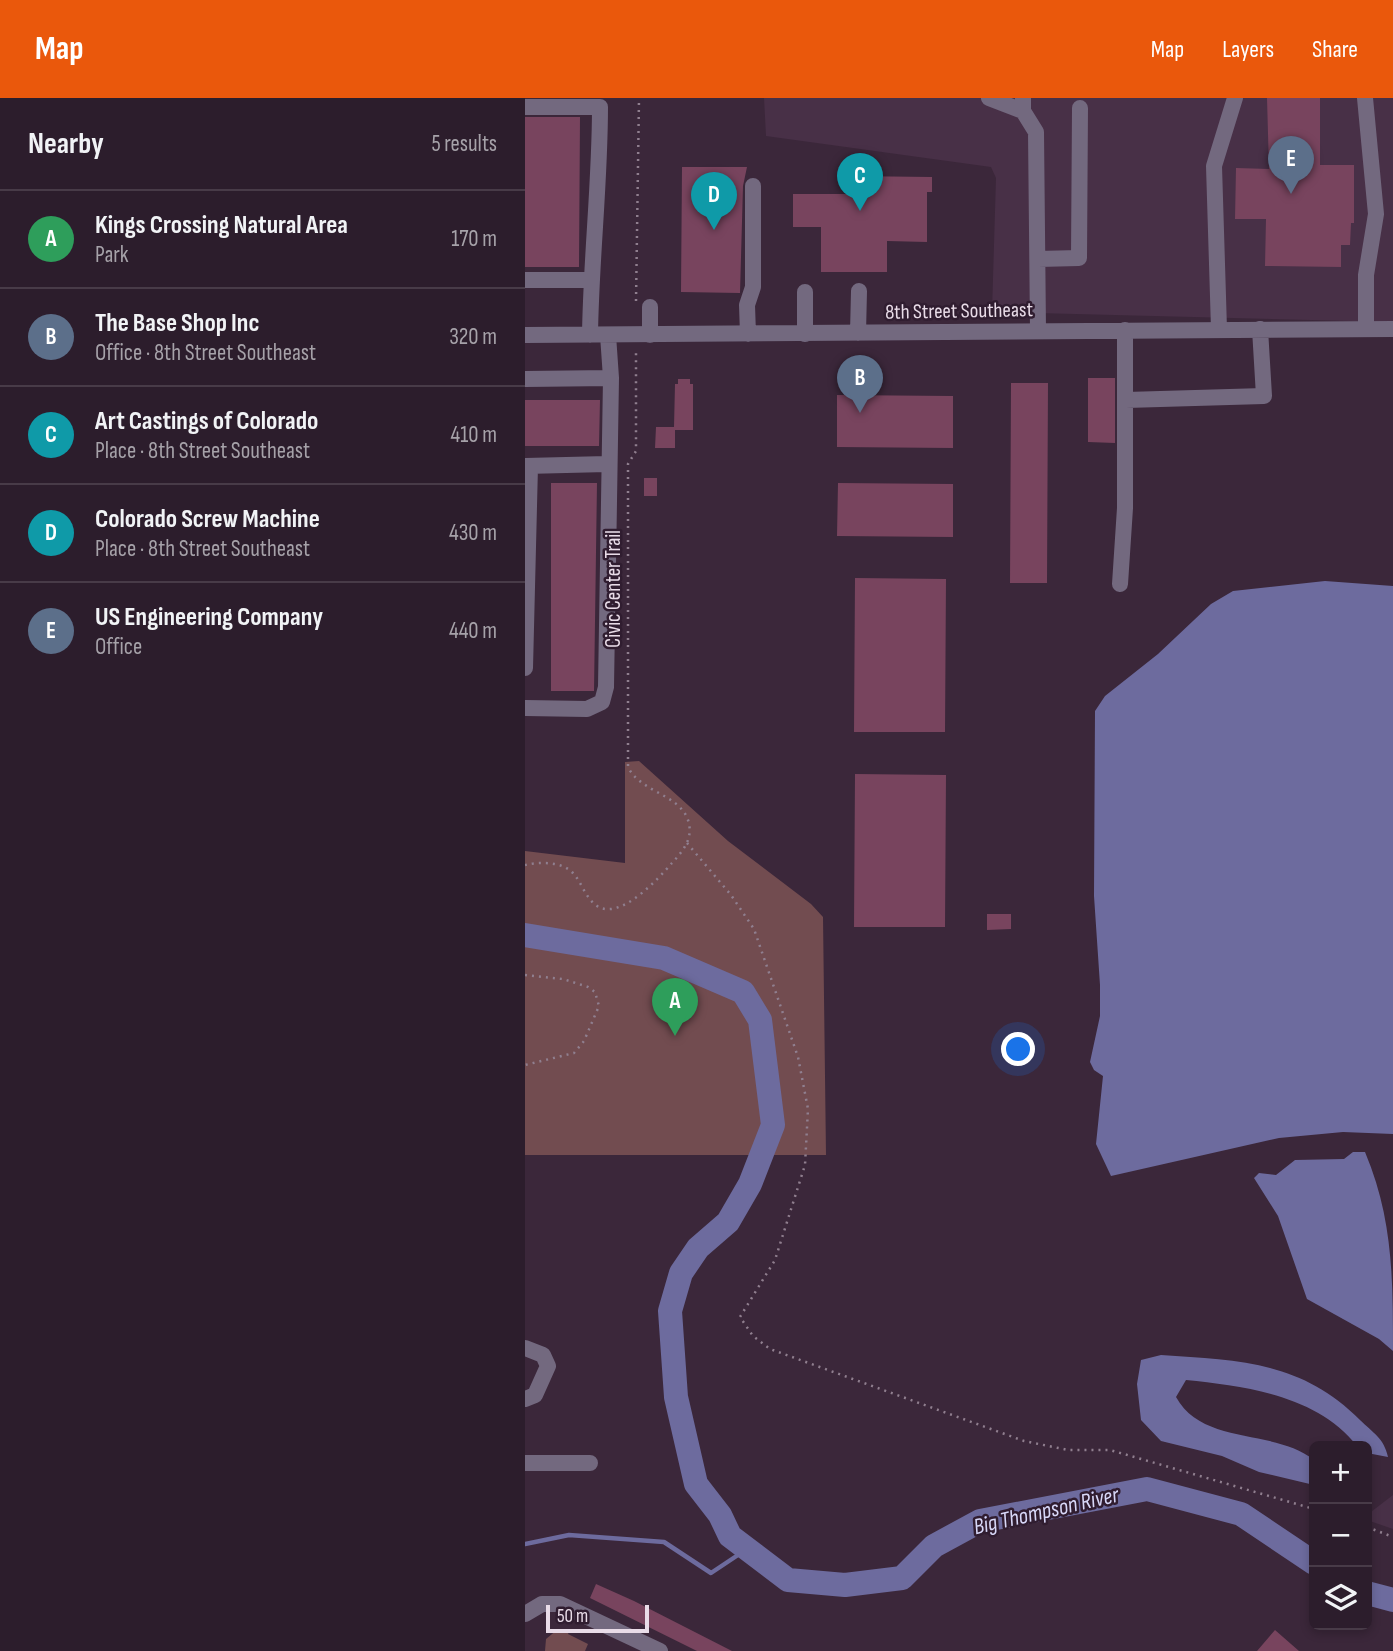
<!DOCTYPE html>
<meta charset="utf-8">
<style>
:root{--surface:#2c1d2c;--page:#382a38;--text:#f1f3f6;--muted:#a6a2a9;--line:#483b48;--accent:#ea580c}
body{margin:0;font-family:"Sofia Sans Condensed",sans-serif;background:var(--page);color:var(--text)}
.controls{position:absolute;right:21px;bottom:21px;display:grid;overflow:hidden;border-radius:10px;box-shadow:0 4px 10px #0003}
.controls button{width:63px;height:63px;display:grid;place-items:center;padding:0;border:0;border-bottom:2px solid var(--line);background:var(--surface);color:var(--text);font:35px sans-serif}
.scale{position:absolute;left:21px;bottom:18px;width:103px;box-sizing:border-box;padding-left:7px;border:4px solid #e9dce8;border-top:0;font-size:19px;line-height:24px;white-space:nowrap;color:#e9dce8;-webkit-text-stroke:5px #301d30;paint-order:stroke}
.you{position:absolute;left:494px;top:952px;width:24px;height:24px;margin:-18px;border:5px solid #fff;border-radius:50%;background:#1a73e8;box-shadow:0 0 0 10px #1a73e833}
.badge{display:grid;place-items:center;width:46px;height:46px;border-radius:50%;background:var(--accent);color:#fff;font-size:23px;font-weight:700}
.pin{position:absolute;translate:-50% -58px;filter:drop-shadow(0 2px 4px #0008)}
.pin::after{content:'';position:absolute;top:37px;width:24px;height:21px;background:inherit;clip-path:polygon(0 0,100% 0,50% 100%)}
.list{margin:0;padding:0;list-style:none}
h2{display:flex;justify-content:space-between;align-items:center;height:91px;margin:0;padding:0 28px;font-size:30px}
h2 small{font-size:23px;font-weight:400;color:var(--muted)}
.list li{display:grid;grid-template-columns:46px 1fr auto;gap:21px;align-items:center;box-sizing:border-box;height:98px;padding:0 28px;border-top:2px solid var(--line)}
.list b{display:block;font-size:26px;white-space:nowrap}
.list p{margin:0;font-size:23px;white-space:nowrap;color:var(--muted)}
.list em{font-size:23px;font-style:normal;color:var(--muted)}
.icon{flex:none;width:38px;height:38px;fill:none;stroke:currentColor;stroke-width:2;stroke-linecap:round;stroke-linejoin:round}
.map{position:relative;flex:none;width:868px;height:1553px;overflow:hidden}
header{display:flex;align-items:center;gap:42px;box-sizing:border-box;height:98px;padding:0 35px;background:var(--accent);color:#fff}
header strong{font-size:33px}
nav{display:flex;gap:38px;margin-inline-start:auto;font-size:24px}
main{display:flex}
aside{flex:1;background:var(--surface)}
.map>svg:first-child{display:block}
</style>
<header>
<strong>Map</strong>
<nav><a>Map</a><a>Layers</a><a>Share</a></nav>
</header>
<main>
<aside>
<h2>Nearby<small>5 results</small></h2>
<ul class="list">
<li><span class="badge" style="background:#2e9e5b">A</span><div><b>Kings Crossing Natural Area</b><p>Park</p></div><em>170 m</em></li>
<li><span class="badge" style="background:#5c6f8a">B</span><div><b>The Base Shop Inc</b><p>Office · 8th Street Southeast</p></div><em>320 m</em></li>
<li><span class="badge" style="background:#0f9aa8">C</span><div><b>Art Castings of Colorado</b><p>Place · 8th Street Southeast</p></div><em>410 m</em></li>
<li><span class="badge" style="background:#0f9aa8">D</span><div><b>Colorado Screw Machine</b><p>Place · 8th Street Southeast</p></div><em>430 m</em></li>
<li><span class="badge" style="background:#5c6f8a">E</span><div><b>US Engineering Company</b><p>Office</p></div><em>440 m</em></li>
</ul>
</aside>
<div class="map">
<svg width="868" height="1553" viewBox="0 0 868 1553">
<rect width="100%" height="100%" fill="#3b273a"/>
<path fill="#483047" d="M 239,0 L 868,0 L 868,224 L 467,214 L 471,80 L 466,69 L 241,38 Z
M 868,1397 L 868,1431 L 842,1422 L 842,1417 Z"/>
<path fill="#724c50" d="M 114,663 L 203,743 L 286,806 L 298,819 L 301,1057 L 0,1057 L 0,753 L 100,765 L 100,664 Z
M 33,1531 L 45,1531 L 43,1536 L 63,1546 L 60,1553 L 20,1553 L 21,1541 Z"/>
<path fill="#6d6b9e" d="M 800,483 L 868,488 L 868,1036 L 818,1034 L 754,1040 L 586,1078 L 571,1046 L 578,978 L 569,972 L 565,964 L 575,918 L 575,887 L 569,798 L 570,613 L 580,598 L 633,556 L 686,506 L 708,493 Z
M 828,1054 L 840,1054 C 868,1120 868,1181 868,1253 L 854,1241 L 782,1201 L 753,1118 L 729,1080 L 734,1075 L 751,1077 L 770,1062 L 819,1061 Z
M 636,1257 C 712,1262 777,1263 835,1322 C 848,1335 859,1340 863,1359 L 842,1355 L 842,1348 L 832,1348 C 793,1298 721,1288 661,1282 L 651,1299 C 678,1348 749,1330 789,1362 L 789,1387 L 734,1374 L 697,1358 L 636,1343 L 616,1322 L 612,1286 L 616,1262 Z"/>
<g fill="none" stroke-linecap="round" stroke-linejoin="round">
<path stroke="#6d6b9e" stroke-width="4.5" d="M 0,1446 L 44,1437 L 139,1444 L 186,1475 L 222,1451"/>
<path stroke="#6d6b9e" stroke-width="24" d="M 0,837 L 139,860 L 218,894 L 235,922 L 248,1027 L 225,1086 L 203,1124 L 173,1150 L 156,1175 L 145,1213 L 151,1299 L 171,1386 L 195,1417 L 205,1438 L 263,1482 L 320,1487 L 377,1480 L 409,1448 L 455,1423 L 622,1391 L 716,1416 L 789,1465
M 842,1495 L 868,1502"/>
</g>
<path fill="#78445e" d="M 742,0 L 795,0 L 795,67 L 829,67 L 829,125 L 826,125 L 825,147 L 816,147 L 816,169 L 740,168 L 741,121 L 710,121 L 711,70 L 744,71 Z
M 0,19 L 55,19 L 54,169 L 0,169 Z
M 157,69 L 222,69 L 218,88 L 215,195 L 156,194 Z
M 325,78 L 407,79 L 407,94 L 402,94 L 402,144 L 362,143 L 362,174 L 296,174 L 296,129 L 268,129 L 268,96 L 325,96 Z
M 563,280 L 590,280 L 590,345 L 563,344 Z
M 153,281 L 165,281 L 165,286 L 168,286 L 168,332 L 150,332 L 150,350 L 130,350 L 131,329 L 149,329 L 150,286 L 153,286 Z
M 486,285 L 523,285 L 522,485 L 485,485 Z
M 312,297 L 428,298 L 428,350 L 312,349 Z
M 0,302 L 75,302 L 74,348 L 0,348 Z
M 119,380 L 132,380 L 132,398 L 119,398 Z
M 26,385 L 72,385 L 69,593 L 26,593 Z
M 313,385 L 428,386 L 428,439 L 312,438 Z
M 330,480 L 421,481 L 420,634 L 329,634 Z
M 330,676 L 421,677 L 420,829 L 329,829 Z
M 462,816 L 486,816 L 486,831 L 462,832 Z
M 71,1486 L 109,1503 L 207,1553 L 172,1553 L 65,1500 Z
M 750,1532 L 774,1553 L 732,1553 Z"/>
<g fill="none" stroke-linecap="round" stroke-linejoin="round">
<path stroke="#907f8f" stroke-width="2.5" stroke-dasharray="2 5" stroke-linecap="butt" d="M 111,203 L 114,0
M 162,745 L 206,797 L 229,831 L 273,959 L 283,1011 L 280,1067 L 250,1162 L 215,1219 L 228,1238 L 245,1251 L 499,1343 L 543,1352 L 585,1352 L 789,1411
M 0,767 C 14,764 35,763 47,774 C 57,784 60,800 72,808 C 95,823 133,781 147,765 C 158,753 169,740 163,722 C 154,696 115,694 103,669 L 103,366 L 111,353 L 111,252
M 0,877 L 38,881 L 63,889 L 70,894 L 74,908 L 59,943 L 49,955 L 0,967
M 842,1429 L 868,1439"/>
<path stroke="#73697f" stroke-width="16" d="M 464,0 L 498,13
M 498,0 L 498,13 L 511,34 L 513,232
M 840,0 L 851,116 L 841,177 L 841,231
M 0,9 L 75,9 C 75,85 66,161 65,237
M 513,161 L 554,160 L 555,10
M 0,182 L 66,182
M 694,231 L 689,68 L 710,0
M 333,235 L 334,193
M 223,236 L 222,207 L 228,189 L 228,88
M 280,236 L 280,194
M 0,237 L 868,231
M 125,237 L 125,209
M 0,281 L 86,280
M 601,302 L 739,298 L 735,231
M 0,368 L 82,366
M 595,486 L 600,410 L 600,232
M 0,570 L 5,368
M 0,610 L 62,611 L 77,604 L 81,589 L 86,280 L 83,237
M 0,1250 L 18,1257 L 23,1268 L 10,1297 L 0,1301
M 0,1365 L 65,1365
M 0,1516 L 17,1506 L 35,1506 L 135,1553"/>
</g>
<g text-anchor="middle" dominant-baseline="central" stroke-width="5" stroke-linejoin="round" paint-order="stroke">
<g font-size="21" fill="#e9dce8" stroke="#301d30">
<text transform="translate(434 213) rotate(-1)">8th Street Southeast</text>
<text transform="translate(88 491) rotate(-90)">Civic Center Trail</text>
</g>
<g font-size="23" font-style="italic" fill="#d8d8f8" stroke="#301d30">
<text transform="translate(521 1413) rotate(-13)">Big Thompson River</text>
</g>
</g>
</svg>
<div class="controls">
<button>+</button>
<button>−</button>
<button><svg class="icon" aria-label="layers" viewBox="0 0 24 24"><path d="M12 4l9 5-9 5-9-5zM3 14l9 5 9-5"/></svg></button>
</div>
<div class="scale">50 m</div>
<div class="you"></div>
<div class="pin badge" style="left:150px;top:938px;background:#2e9e5b">A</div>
<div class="pin badge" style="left:335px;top:315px;background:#5c6f8a">B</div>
<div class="pin badge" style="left:335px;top:113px;background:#0f9aa8">C</div>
<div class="pin badge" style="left:189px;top:132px;background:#0f9aa8">D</div>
<div class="pin badge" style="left:766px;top:96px;background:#5c6f8a">E</div>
</div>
</main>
